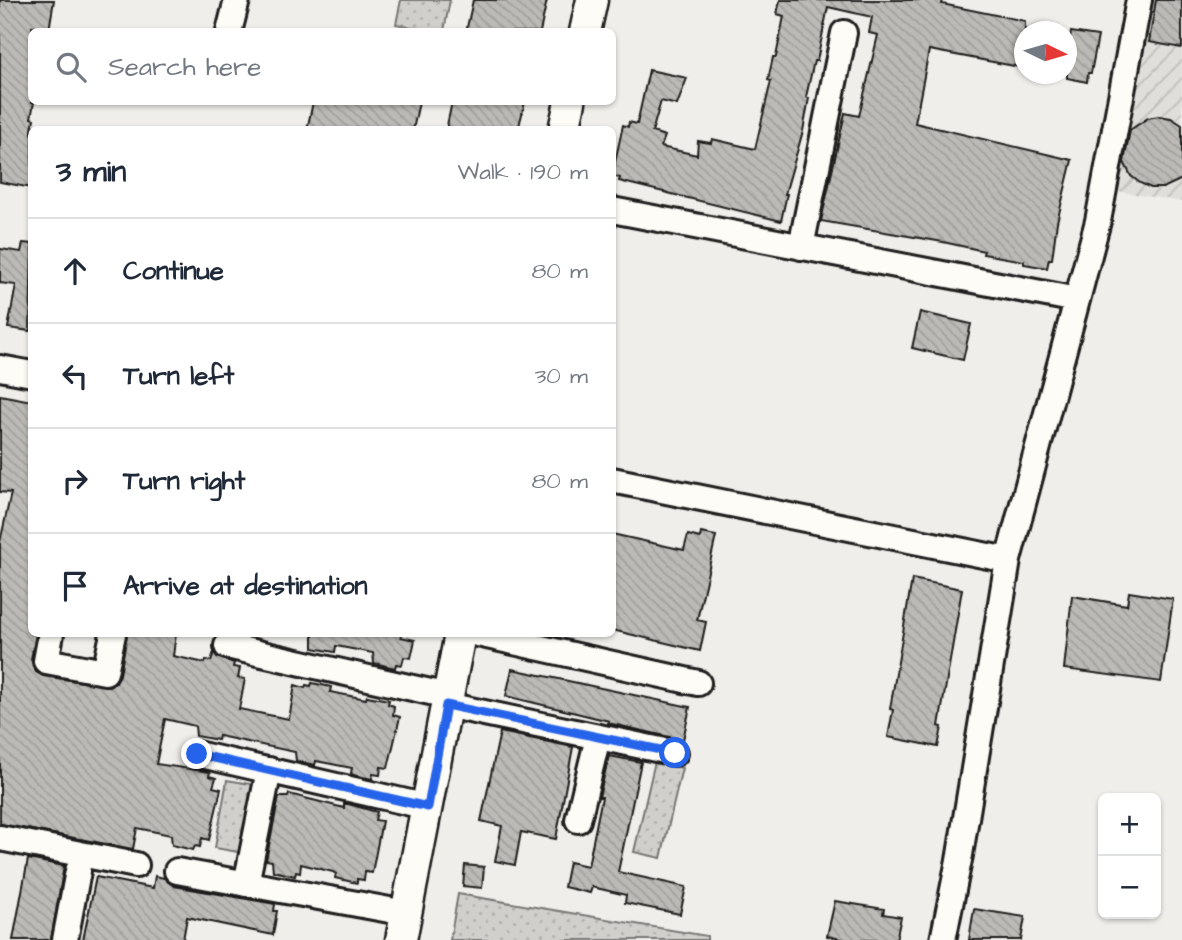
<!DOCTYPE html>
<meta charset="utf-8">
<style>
:root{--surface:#fff;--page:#f2f2f3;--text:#1f2937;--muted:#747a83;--line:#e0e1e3}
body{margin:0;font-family:"Architects Daughter",sans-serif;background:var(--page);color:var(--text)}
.controls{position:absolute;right:21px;bottom:21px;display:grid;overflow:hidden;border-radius:10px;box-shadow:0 2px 5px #0004}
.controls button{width:63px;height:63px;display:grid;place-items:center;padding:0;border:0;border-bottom:2px solid var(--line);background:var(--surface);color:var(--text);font:35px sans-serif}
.compass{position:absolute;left:1014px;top:21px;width:63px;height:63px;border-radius:50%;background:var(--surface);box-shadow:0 2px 5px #0004;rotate:95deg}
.stop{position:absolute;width:21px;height:21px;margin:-16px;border:5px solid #2563eb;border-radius:50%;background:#fff}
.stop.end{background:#2563eb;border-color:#fff;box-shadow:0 2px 7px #0008}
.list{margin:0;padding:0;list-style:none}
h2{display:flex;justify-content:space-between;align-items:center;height:91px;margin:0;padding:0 28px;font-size:30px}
h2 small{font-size:23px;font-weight:400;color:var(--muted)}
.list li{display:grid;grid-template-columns:46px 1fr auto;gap:21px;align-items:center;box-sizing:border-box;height:105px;padding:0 28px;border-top:2px solid var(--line)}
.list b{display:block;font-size:26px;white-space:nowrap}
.list em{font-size:23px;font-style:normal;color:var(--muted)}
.icon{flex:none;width:38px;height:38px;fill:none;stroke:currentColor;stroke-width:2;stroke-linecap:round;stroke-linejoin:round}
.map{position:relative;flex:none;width:1182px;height:940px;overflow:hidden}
.search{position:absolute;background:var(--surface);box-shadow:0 2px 5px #0004;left:28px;top:28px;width:588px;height:77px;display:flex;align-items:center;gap:18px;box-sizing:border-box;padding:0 24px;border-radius:10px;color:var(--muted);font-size:26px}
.panel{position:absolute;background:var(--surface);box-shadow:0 2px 5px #0004;left:28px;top:126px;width:588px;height:511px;border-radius:10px}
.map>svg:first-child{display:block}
</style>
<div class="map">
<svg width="1182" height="940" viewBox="0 0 1182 940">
<defs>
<pattern id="industrial-furrows" width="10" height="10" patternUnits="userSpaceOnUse" patternTransform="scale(1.75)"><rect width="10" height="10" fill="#e0deda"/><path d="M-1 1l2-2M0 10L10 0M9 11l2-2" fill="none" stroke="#c0beba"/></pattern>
<pattern id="grass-dots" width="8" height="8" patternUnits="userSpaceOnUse" patternTransform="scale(1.75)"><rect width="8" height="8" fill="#d0cfcc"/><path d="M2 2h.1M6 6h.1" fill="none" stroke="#b2b1af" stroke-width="1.8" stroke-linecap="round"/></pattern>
<pattern id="building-back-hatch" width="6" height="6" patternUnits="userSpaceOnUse" patternTransform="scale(1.75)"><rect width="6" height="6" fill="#bbbab6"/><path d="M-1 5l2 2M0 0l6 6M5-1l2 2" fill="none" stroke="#a09f9c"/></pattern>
</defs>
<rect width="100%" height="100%" fill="#f0eeea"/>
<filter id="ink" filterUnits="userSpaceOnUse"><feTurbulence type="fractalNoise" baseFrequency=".0143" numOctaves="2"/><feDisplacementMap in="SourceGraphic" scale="14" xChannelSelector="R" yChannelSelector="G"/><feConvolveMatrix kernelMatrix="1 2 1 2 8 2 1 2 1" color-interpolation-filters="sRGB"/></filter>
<g filter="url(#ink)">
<path fill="url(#industrial-furrows)" d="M 1148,0 L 1182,0 L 1182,202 L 1111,190 Z"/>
<path fill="url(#grass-dots)" stroke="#767674" stroke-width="2" d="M 401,0 L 450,0 L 444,31 L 432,31 L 396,24 Z
M 655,761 L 682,768 L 661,858 L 634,852 Z
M 227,780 L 256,785 L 244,853 L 215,848 Z
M 458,894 L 707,936 L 707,940 L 450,940 Z"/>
<path fill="url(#building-back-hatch)" stroke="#1c1c1c" stroke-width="2" d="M 0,0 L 54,0 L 49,30 L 32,27 L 32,102 L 34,102 L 31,118 L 34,119 L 32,130 L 32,188 L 0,182 Z
M 473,0 L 547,0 L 540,32 L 466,32 Z
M 780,0 L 943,0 L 942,4 L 1025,21 L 1025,68 L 929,50 L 915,123 L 1072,160 L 1057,222 L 1052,259 L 1049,259 L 1047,268 L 1024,264 L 1024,261 L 983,254 L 984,251 L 943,242 L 821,221 L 845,113 L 859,116 L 878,35 L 869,33 L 872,17 L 828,7 L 817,61 L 814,61 L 806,97 L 809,98 L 803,131 L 785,194 L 787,194 L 781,221 L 619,181 L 620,178 L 612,176 L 623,125 L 628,127 L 629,122 L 637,124 L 649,70 L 687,78 L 677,105 L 661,101 L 652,132 L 665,136 L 661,147 L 697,155 L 698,141 L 711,143 L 712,139 L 755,149 L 771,81 L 768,80 L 773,57 L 776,57 L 784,16 L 777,14 Z
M 1156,0 L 1182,0 L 1182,48 L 1149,42 Z
M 1071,32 L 1098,36 L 1091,73 L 1088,73 L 1087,82 L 1067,78 L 1067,56 Z
M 313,102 L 419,102 L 413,130 L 307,130 Z
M 452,102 L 525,102 L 518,130 L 446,130 Z
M 1159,116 L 1171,118 L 1182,125 L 1182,179 L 1163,188 L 1151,188 L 1140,183 L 1131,176 L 1124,162 L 1130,130 L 1148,118 Z
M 23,243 L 32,244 L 30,331 L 8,328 L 16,285 L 0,283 L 0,249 L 21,252 Z
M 920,312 L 971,324 L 963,360 L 912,348 Z
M 0,395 L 32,401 L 32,634 L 36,634 L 31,659 L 36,672 L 43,676 L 109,686 L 116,682 L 120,675 L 127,634 L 176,634 L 173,656 L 205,663 L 206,660 L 211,661 L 214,652 L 217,657 L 234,663 L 233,667 L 240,668 L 238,678 L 245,679 L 239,709 L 289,719 L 295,685 L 305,688 L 306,685 L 311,686 L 312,683 L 331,687 L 330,692 L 361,698 L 366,699 L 367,696 L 389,700 L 388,704 L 394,706 L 393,715 L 400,717 L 388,768 L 381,767 L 380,775 L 373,774 L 372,779 L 353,775 L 351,773 L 352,768 L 316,761 L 315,765 L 296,761 L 295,752 L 219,736 L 218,740 L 196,736 L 195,726 L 165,719 L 156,764 L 210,772 L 209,776 L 216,778 L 213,787 L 221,789 L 209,840 L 202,838 L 200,847 L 195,846 L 193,850 L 172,845 L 171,835 L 137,828 L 133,849 L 0,824 L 0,542 L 11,493 L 0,492 Z
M 701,533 L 716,536 L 697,620 L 706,622 L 700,651 L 612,630 L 612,534 L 684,550 L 688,535 L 700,538 Z
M 912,579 L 962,589 L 939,726 L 942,727 L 938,747 L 888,737 L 893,710 L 890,709 Z
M 1129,592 L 1173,599 L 1161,682 L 1064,669 L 1072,596 L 1127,605 Z
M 313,634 L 402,634 L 401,637 L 415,640 L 411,658 L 404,657 L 402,665 L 396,664 L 395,668 L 374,663 L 373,653 L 336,646 L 335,652 L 313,648 Z
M 512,669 L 690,707 L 683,740 L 608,723 L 609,721 L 506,696 Z
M 500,732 L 573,747 L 556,839 L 521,832 L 515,865 L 495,861 L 502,826 L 481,821 Z
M 609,756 L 641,762 L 618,872 L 686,887 L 680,914 L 625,903 L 626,895 L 592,887 L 590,893 L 564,887 L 569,862 L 588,866 L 602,797 L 599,797 Z
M 289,794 L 344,808 L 344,804 L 348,804 L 377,812 L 375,820 L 382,821 L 372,873 L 365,872 L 364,880 L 357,879 L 357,883 L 335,878 L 336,874 L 333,872 L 301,864 L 300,873 L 296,872 L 295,876 L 273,871 L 272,861 L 266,860 L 279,797 L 288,797 Z
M 28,859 L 64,866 L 51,940 L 13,940 Z
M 465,865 L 484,867 L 482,888 L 463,886 Z
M 155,876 L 164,878 L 174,886 L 275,904 L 274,911 L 277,911 L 273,935 L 187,917 L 183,940 L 83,940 L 96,877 L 153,888 Z
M 835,901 L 884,909 L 883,914 L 901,917 L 896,940 L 846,940 L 827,936 Z
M 974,909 L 1025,917 L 1021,940 L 969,940 Z"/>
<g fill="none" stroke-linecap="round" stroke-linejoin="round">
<g stroke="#1c1c1c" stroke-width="30">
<path id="minor" d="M 229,32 L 237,0
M 612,210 L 1077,300
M 801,247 L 844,33
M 0,368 L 32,374
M 612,480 L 1008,560
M 51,634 L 46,661 L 105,672 L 113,634
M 478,634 L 698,683
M 227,646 L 448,696
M 446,705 L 675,753
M 197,754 L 428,807
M 578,820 L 598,737
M 0,838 L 136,865
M 177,871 L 406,913
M 246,884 L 269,770
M 65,940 L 78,871
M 943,940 L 960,855 L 1008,560 L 1098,221 L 1139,0"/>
</g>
<g stroke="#1c1c1c" stroke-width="35">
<path id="tertiary" d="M 585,32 L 592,0
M 564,130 L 570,102
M 401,940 L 460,634"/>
</g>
<use href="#minor" stroke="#fdfcf7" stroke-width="24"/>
<use href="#tertiary" stroke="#fdfcf7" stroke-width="30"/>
</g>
</g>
<g fill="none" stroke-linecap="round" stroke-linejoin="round" filter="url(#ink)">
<path stroke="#2563eb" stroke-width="9" d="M 197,754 L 428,807 L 446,705 L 675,753"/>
</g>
</svg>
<div class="controls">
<button>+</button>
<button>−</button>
</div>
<svg class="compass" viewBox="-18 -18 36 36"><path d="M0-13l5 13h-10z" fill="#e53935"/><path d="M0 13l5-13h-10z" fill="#747a83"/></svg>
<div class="stop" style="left:675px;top:753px"></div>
<div class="stop end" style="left:197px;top:754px"></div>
<div class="search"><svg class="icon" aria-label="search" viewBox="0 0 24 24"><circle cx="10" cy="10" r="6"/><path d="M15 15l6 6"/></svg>Search here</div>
<section class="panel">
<h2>3 min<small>Walk · 190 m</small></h2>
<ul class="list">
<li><svg class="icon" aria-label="ahead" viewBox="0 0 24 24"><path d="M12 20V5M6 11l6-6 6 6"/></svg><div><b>Continue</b></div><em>80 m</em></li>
<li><svg class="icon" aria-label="left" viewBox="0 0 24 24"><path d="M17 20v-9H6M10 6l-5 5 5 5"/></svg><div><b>Turn left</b></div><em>30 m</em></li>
<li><svg class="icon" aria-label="right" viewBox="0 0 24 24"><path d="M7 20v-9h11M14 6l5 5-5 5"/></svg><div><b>Turn right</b></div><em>80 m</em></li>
<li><svg class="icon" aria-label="arrive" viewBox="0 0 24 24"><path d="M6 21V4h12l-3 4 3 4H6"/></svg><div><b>Arrive at destination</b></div></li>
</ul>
</section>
</div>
